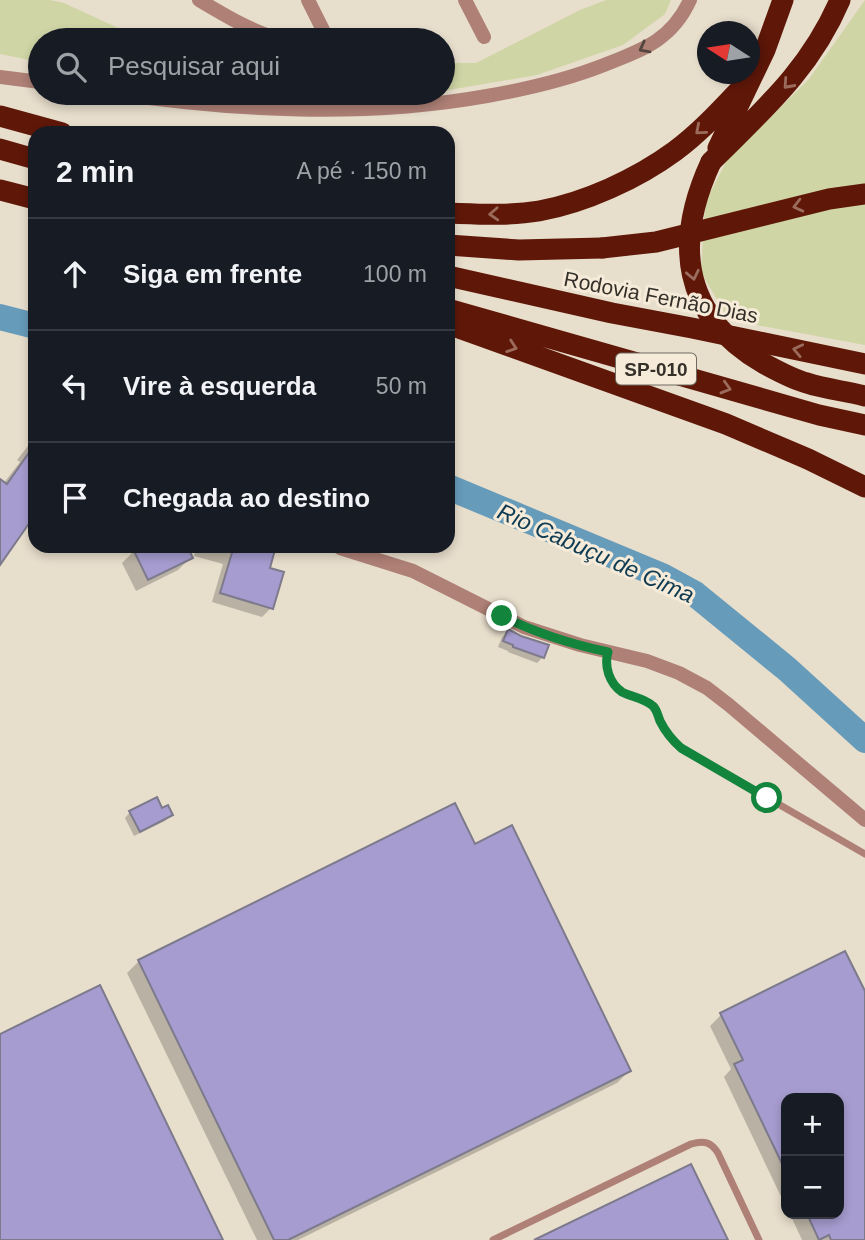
<!DOCTYPE html>
<html lang="pt">
<meta charset="utf-8">
<style>
:root{--surface:#171b24;--page:#20242c;--text:#f1f3f6;--muted:#9ea1a6;--line:#363941}
body{margin:0;font-family:Helvetica,sans-serif;background:var(--page);color:var(--text)}
.controls{position:absolute;right:21px;bottom:21px;display:grid;overflow:hidden;border-radius:14px;box-shadow:0 4px 10px #0003}
.controls button{width:63px;height:63px;display:grid;place-items:center;padding:0;border:0;border-bottom:2px solid var(--line);background:var(--surface);color:var(--text);font:35px sans-serif}
.compass{position:absolute;left:697px;top:21px;width:63px;height:63px;border-radius:50%;background:var(--surface);box-shadow:0 4px 10px #0003;rotate:282deg}
.stop{position:absolute;width:21px;height:21px;margin:-16px;border:5px solid #12843c;border-radius:50%;background:#fff}
.stop.end{background:#12843c;border-color:#fff;box-shadow:0 2px 7px #0008}
.list{margin:0;padding:0;list-style:none}
h2{display:flex;justify-content:space-between;align-items:center;height:91px;margin:0;padding:0 28px;font-size:30px}
h2 small{font-size:23px;font-weight:400;color:var(--muted)}
.list li{display:grid;grid-template-columns:46px 1fr auto;gap:21px;align-items:center;box-sizing:border-box;height:112px;padding:0 28px;border-top:2px solid var(--line)}
.list b{display:block;font-size:26px;white-space:nowrap}
.list em{font-size:23px;font-style:normal;color:var(--muted)}
.icon{flex:none;width:38px;height:38px;fill:none;stroke:currentColor;stroke-width:2;stroke-linecap:round;stroke-linejoin:round}
.map{position:relative;flex:none;width:865px;height:1240px;overflow:hidden}
.search{position:absolute;background:var(--surface);box-shadow:0 4px 10px #0003;left:28px;top:28px;width:427px;height:77px;display:flex;align-items:center;gap:18px;box-sizing:border-box;padding:0 24px;border-radius:38px;color:var(--muted);font-size:26px}
.panel{position:absolute;background:var(--surface);box-shadow:0 4px 10px #0003;left:28px;top:126px;width:427px;height:427px;border-radius:21px}
.map>svg:first-child{display:block}
</style>
<div class="map">
<svg width="865" height="1240" viewBox="0 0 865 1240">
<rect width="100%" height="100%" fill="#e8decc"/>
<path fill="#cfd5a5" d="M 0,0 L 50,0 L 64,3 L 144,40 L 40,40 L 40,62 L 0,54 Z
M 606,0 L 671,0 L 665,14 L 623,45 L 537,75 L 443,91 L 443,63 L 476,63 L 580,10 Z
M 865,0 L 865,345 L 729,320 L 701,272 L 705,203 L 727,160 L 809,79 Z
M 226,93 L 432,93 L 399,98 L 264,98 Z"/>
<path fill="#0003" d="M 35,437 L 35,512 L 0,562 L 0,488 L 20,462 L 17,460 Z
M 138,546 L 185,546 L 190,558 L 178,570 L 136,591 L 122,563 L 134,551 L 139,549 Z
M 197,546 L 275,546 L 268,569 L 271,608 L 262,617 L 212,602 L 223,564 L 194,556 Z
M 508,632 L 543,657 L 537,663 L 508,652 L 508,651 L 498,647 L 502,637 Z
M 161,810 L 170,815 L 165,821 L 134,836 L 125,818 L 130,812 Z
M 474,846 L 629,1071 L 617,1083 L 298,1240 L 257,1240 L 127,973 L 139,961 Z
M 865,995 L 865,1240 L 802,1240 L 790,1214 L 839,1214 L 839,1098 L 786,1098 L 786,1207 L 724,1077 L 731,1069 L 710,1026 L 722,1014 Z"/>
<g fill="none" stroke-linecap="round" stroke-linejoin="round">
<path stroke="#669bba" stroke-width="26" d="M 0,317 L 35,326
M 448,487 L 662,576 L 695,594 L 787,669 L 865,740"/>
</g>
<path fill="#a69ccf" stroke="#7d7a8c" stroke-width="2" d="M 35,444 L 35,515 L 0,565 L 0,479 L 7,484 Z
M 140,546 L 187,546 L 193,558 L 148,580 L 133,549 Z
M 234,546 L 276,546 L 270,568 L 284,572 L 273,609 L 220,593 Z
M 508,629 L 521,636 L 549,645 L 544,658 L 513,647 L 513,645 L 503,641 Z
M 157,797 L 162,808 L 168,805 L 173,815 L 140,832 L 129,811 Z
M 455,803 L 475,844 L 512,825 L 631,1071 L 288,1240 L 274,1240 L 138,960 Z
M 845,951 L 865,991 L 865,1240 L 831,1240 L 829,1235 L 819,1240 L 807,1214 L 839,1214 L 839,1098 L 786,1098 L 786,1172 L 734,1064 L 743,1060 L 720,1013 Z
M 100,985 L 223,1240 L 0,1240 L 0,1034 Z
M 691,1164 L 728,1240 L 534,1240 Z"/>
<g fill="none" stroke-linecap="round" stroke-linejoin="round">
<path stroke="#ae8076" stroke-width="7" d="M 608,652 C 604,666 609,684 622,692 C 632,697 644,698 653,706 C 657,710 658,716 661,721 C 665,731 672,740 681,748 L 865,854
M 493,1240 L 691,1144 C 704,1140 711,1142 718,1153 L 759,1240"/>
<path stroke="#ae8076" stroke-width="14" d="M 199,0 C 226,16 252,32 283,40
M 308,0 L 323,30 L 322,36 L 317,40
M 465,0 L 484,37
M 0,77 L 40,82
M 112,93 C 236,111 363,118 487,96 C 527,89 566,80 604,65 C 642,50 672,40 690,0
M 340,548 L 413,571 L 524,627 L 580,645 L 647,661 L 679,673 L 707,688 L 729,705 L 865,820"/>
<path stroke="#5f1708" stroke-width="21" d="M 0,116 L 62,133
M 718,148 L 765,50 L 783,0
M 0,149 L 35,159
M 711,162 C 763,110 810,70 840,0
M 0,190 L 35,199
M 448,213 C 478,214 509,216 539,211 C 584,203 637,179 675,151 C 702,131 724,106 748,81
M 448,245 L 519,250 L 602,248
M 448,276 L 612,313 L 692,328 L 865,364
M 448,309 L 819,415 L 865,425
M 448,324 L 726,424 L 808,459 L 865,487"/>
<path stroke="#5f1708" stroke-width="21" d="M 711,162 C 674,242 681,315 763,363 C 776,370 792,379 807,383 C 825,389 846,391 865,396
M 602,248 L 656,242 L 829,199 L 865,194"/>
</g>
<defs><path id="oneway-chevron" d="M-2-3.5L2.5 0L-2 3.5" fill="none" stroke-width="1.6" stroke-linecap="round" stroke-linejoin="round" transform="scale(1.75)"/></defs>
<use stroke="#53453d" href="#oneway-chevron" transform="translate(644 48) rotate(152)"/>
<g stroke="#9b6c5c">
<use href="#oneway-chevron" transform="translate(788 84) rotate(132)"/>
<use href="#oneway-chevron" transform="translate(700 130) rotate(139)"/>
<use href="#oneway-chevron" transform="translate(798 206) rotate(166)"/>
<use href="#oneway-chevron" transform="translate(494 214) rotate(177)"/>
<use href="#oneway-chevron" transform="translate(693 275) rotate(78)"/>
<use href="#oneway-chevron" transform="translate(512 347) rotate(19)"/>
<use href="#oneway-chevron" transform="translate(798 350) rotate(-168)"/>
<use href="#oneway-chevron" transform="translate(726 388) rotate(16)"/>
</g>
<g fill="none" stroke-linecap="round" stroke-linejoin="round">
<path stroke="#12843c" stroke-width="9" d="M 502,616 C 536,633 571,644 608,652 C 604,666 609,683 622,692 C 632,697 644,698 653,706 C 657,710 658,716 660,721 C 665,731 672,740 681,748 L 767,798"/>
</g>
<g text-anchor="middle" dominant-baseline="central" stroke-width="6" stroke-linejoin="round" paint-order="stroke">
<rect fill="#f6ebd9" stroke="#6f695e" stroke-width="2" x="616" y="353.5" width="80" height="31" rx="5"/>
<g font-size="19" font-weight="bold" fill="#35312a">
<text x="656" y="369">SP-010</text>
</g>
<g font-size="21" fill="#35312a" stroke="#f6ebd9">
<text transform="translate(661 297) rotate(11)">Rodovia Fernão Dias</text>
</g>
<g font-size="23" font-style="italic" fill="#0e3b51" stroke="#f6ebd9">
<text transform="translate(596 553) rotate(24)">Rio Cabuçu de Cima</text>
</g>
</g>
</svg>
<div class="controls">
<button>+</button>
<button>−</button>
</div>
<svg class="compass" viewBox="-18 -18 36 36"><path d="M0-13l5 13h-10z" fill="#e53935"/><path d="M0 13l5-13h-10z" fill="#9ea1a6"/></svg>
<div class="stop" style="left:767px;top:798px"></div>
<div class="stop end" style="left:502px;top:616px"></div>
<div class="search"><svg class="icon" aria-label="search" viewBox="0 0 24 24"><circle cx="10" cy="10" r="6"/><path d="M15 15l6 6"/></svg>Pesquisar aqui</div>
<section class="panel">
<h2>2 min<small>A pé · 150 m</small></h2>
<ul class="list">
<li><svg class="icon" aria-label="ahead" viewBox="0 0 24 24"><path d="M12 20V5M6 11l6-6 6 6"/></svg><div><b>Siga em frente</b></div><em>100 m</em></li>
<li><svg class="icon" aria-label="left" viewBox="0 0 24 24"><path d="M17 20v-9H6M10 6l-5 5 5 5"/></svg><div><b>Vire à esquerda</b></div><em>50 m</em></li>
<li><svg class="icon" aria-label="arrive" viewBox="0 0 24 24"><path d="M6 21V4h12l-3 4 3 4H6"/></svg><div><b>Chegada ao destino</b></div></li>
</ul>
</section>
</div>
